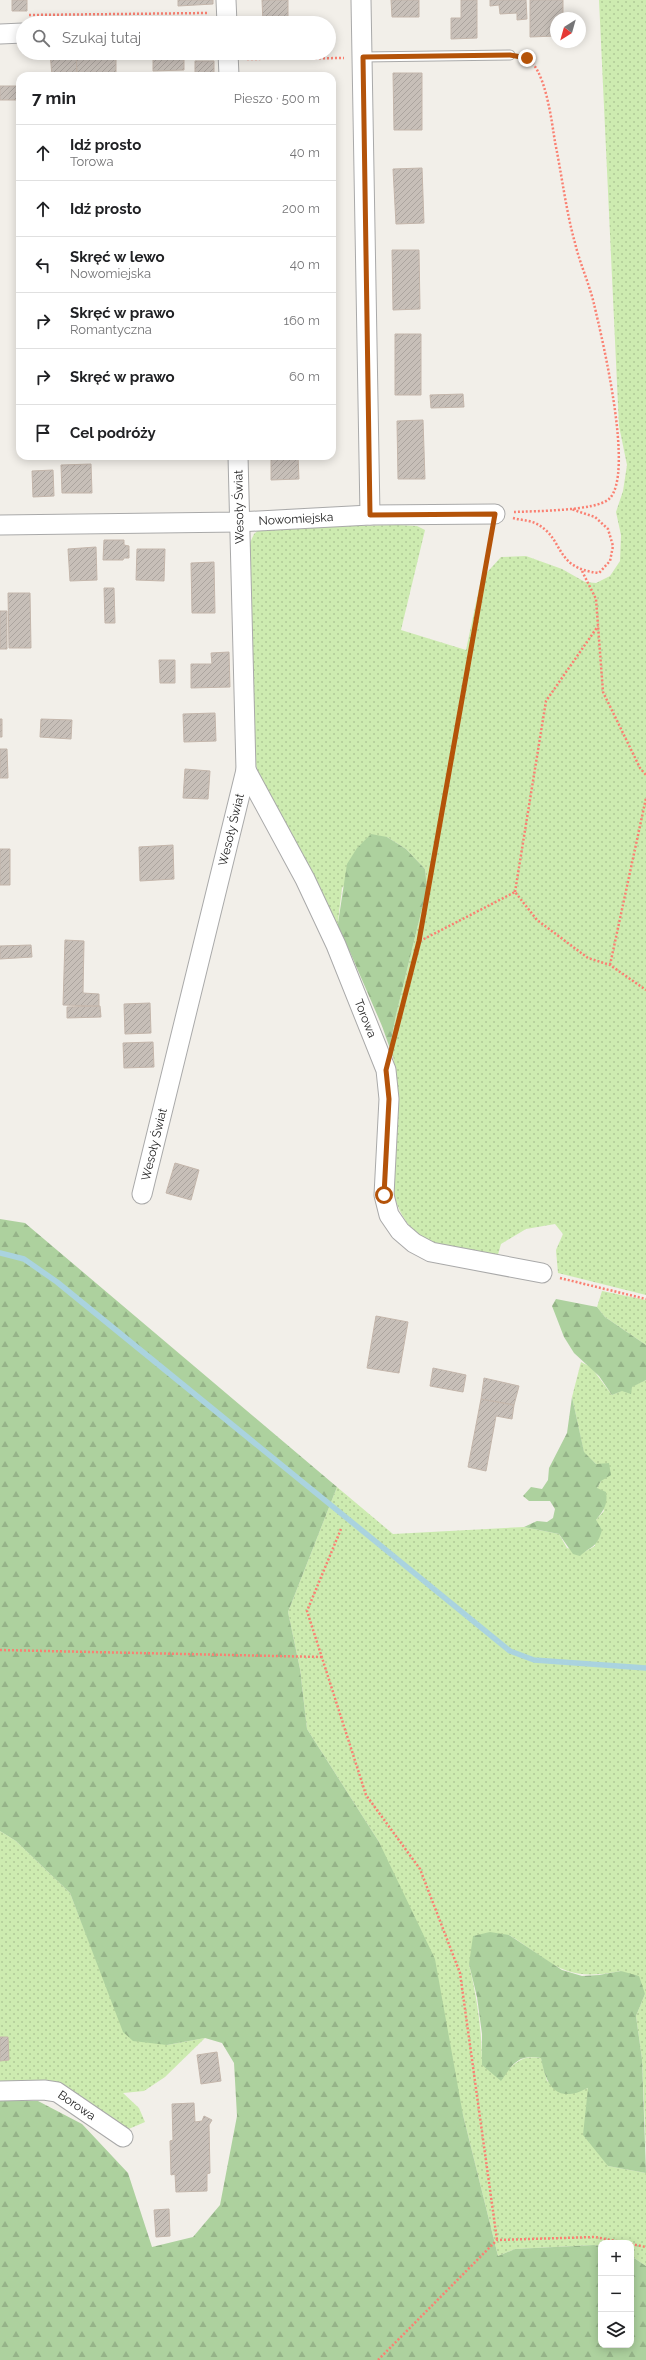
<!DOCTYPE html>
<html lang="pl">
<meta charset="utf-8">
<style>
:root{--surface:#fff;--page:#f6f6f6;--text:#202124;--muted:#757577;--line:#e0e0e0}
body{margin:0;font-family:Raleway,sans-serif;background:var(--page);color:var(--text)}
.controls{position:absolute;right:12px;bottom:12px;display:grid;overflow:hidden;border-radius:8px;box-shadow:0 2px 10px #0003}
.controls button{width:36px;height:36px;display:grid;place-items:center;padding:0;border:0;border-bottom:1px solid var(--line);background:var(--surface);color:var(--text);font:20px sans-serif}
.compass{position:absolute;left:550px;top:12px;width:36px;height:36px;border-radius:50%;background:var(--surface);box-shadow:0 2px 10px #0003;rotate:217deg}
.stop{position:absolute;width:12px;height:12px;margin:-9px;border:3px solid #b45309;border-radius:50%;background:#fff}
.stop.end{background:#b45309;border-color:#fff;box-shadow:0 1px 4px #0008}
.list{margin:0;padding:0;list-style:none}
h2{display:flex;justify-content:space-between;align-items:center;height:52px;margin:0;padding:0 16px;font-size:17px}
h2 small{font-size:13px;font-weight:400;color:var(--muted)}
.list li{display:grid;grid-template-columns:26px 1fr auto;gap:12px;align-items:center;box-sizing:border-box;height:56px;padding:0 16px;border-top:1px solid var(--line)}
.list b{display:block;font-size:15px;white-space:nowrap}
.list p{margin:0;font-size:13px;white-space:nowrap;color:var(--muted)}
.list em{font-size:13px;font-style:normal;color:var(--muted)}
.icon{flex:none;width:22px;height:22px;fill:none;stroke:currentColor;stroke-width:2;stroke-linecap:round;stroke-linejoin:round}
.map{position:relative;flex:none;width:646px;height:2360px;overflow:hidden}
.search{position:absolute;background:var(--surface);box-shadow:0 2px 10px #0003;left:16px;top:16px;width:320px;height:44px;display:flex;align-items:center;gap:10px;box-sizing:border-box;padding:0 14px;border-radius:22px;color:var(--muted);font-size:15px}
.panel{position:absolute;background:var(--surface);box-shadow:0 2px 10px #0003;left:16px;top:72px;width:320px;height:388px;border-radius:12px}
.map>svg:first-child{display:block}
</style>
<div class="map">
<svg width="646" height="2360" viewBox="0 0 646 2360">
<defs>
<pattern id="grass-dots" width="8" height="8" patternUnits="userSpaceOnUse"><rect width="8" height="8" fill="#cdebb0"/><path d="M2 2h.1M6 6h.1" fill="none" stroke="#b0c997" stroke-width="1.8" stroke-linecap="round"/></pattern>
<pattern id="forest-firs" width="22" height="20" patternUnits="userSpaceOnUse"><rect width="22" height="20" fill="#add19e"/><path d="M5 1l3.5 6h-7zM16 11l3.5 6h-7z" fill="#95b388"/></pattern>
<pattern id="building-hatch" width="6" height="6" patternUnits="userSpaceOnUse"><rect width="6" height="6" fill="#c7bfb8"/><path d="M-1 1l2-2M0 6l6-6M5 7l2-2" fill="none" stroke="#aba49e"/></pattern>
</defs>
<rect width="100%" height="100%" fill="#f2efe9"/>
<path fill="url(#grass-dots)" d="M 599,0 L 646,0 L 646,1295 L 558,1273 L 556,1250 L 563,1234 L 555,1224 L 526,1229 L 501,1244 L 497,1258 C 447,1250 410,1249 393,1193 L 396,1077 L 391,1041 L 396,1015 L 427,888 L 425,869 L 406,849 L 387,837 L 342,888 L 337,930 L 259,782 L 255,758 L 249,545 L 254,534 L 261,528 L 397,525 L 417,526 L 425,530 L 401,630 L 466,650 L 481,579 L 501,557 L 526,556 L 562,569 L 585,582 L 596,583 L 610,576 L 620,561 L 621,535 L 616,512 L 623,491 L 627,465 L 619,426 Z
M 602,1291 L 646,1300 L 646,1345 L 605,1317 L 597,1307 Z
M 581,1362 L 591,1367 L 612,1395 L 646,1380 L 646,2151 L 642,2059 L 636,2016 L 645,1994 L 621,1971 C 563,1983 554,1963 509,1935 L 469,1964 C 477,1998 482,2030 482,2065 L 510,2068 C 521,2058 527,2056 541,2058 L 547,2081 L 569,2094 L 588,2088 L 608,2166 L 646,2173 L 646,2266 L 631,2256 L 631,2243 L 601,2243 L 601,2246 L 594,2245 L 515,2249 L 498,2256 L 463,2115 L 379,1842 L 307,1729 L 300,1669 L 288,1612 L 337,1487 L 393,1534 L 524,1527 L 559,1534 L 567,1548 L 584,1552 L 595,1546 L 596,1520 L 604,1511 L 597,1488 L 601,1481 L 596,1464 L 584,1453 L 572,1397 Z
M 0,1831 L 16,1841 L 70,1893 L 97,1962 L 167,2045 L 205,2038 L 165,2077 L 144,2091 L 123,2093 L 139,2108 L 145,2122 L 124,2131 L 60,2086 L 0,2087 Z"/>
<path fill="url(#forest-firs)" d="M 371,834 L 387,837 L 406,849 L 425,869 L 427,888 L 396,1015 L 391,1041 L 394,1060 L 382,1026 L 350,952 L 337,930 L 347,864 L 357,848 Z
M 0,1219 L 25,1223 L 337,1487 L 288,1612 L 300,1669 L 307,1729 L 379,1842 L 435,1959 L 463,2115 L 498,2256 L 515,2249 L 594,2245 L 601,2246 L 601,2345 L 631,2345 L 631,2256 L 646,2266 L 646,2360 L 0,2360 L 0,2101 L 38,2101 L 82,2124 L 128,2173 L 152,2247 L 193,2237 L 220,2205 L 237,2116 L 234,2063 L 222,2043 L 205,2038 L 167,2045 L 133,2041 L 123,2032 L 70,1893 L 16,1841 L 0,1831 Z
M 556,1299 L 597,1307 L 605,1317 L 646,1345 L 646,1380 L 632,1387 L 631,1394 L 622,1391 L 612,1395 L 599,1376 L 574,1353 L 564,1337 L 552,1306 Z
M 572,1397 L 584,1452 L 596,1464 L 609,1463 L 611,1475 L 601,1481 L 597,1488 L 606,1492 C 608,1504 604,1510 596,1520 L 602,1530 C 597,1548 592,1545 580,1556 L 573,1554 L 559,1534 L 524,1527 L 537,1521 L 547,1522 L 553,1518 L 555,1509 L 550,1501 L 529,1501 L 523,1496 L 531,1487 L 542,1489 L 548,1480 L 549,1468 L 567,1433 Z
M 490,1932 L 509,1935 L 562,1970 L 582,1976 L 599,1975 L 621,1971 L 639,1976 L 645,1994 L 636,2016 L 642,2059 L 646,2173 L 608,2166 L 583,2135 L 588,2088 C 583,2090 576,2094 570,2094 C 549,2096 544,2073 541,2058 C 518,2054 513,2064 501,2081 L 482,2065 L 482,2034 L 477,1997 L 469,1964 L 473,1936 Z"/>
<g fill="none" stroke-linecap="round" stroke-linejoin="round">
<path stroke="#aad3df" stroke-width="5.5" d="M 0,1253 L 24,1259 L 57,1282 L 510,1651 L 534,1660 L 646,1668"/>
</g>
<path fill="url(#building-hatch)" stroke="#c4b6ab" d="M 12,0 L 27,0 L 27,11 L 12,11 Z
M 178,0 L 213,0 L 213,4 L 178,6 Z
M 262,0 L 288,0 L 288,23 L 263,23 Z
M 391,0 L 419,0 L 419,17 L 392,17 Z
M 461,0 L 477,0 L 477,38 L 451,39 L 451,18 L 461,18 Z
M 490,0 L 526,0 L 527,19 L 517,20 L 517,13 L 500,14 L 499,5 L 490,6 Z
M 530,0 L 563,0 L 563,18 L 556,18 L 556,36 L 530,37 Z
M 50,53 L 76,53 L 77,75 L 52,76 Z
M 76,53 L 116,53 L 116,74 L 77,75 Z
M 153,53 L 184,53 L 184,70 L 153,71 Z
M 195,61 L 214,61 L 214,76 L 195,76 Z
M 393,73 L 422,73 L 422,130 L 394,130 Z
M 0,86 L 18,86 L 18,100 L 0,100 Z
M 422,168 L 424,223 L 396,224 L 393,169 Z
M 392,250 L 419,250 L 420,309 L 393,310 Z
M 395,334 L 421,334 L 421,395 L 395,395 Z
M 463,394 L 464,407 L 431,408 L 430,395 Z
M 423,420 L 425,479 L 398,479 L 397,421 Z
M 271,456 L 298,456 L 299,479 L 271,480 Z
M 91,464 L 92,493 L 62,493 L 61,465 Z
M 53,470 L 54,496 L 33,497 L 32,471 Z
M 104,540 L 124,540 L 124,545 L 129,546 L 129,558 L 124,558 L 123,560 L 103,560 Z
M 96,547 L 97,580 L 70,581 L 68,549 Z
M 137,549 L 165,549 L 164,581 L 136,580 Z
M 214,562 L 215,613 L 192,613 L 191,563 Z
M 104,588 L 114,588 L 115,623 L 105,623 Z
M 8,593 L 30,593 L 31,648 L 9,648 Z
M 0,611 L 7,611 L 7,649 L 0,649 Z
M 229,652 L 230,687 L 191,688 L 191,664 L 212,664 L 211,653 Z
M 159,660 L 175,660 L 175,683 L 160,683 Z
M 215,713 L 216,741 L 184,742 L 183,714 Z
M 0,719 L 2,719 L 2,737 L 0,737 Z
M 41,719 L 72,720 L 71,739 L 40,737 Z
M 0,749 L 7,749 L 8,778 L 0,778 Z
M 185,769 L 210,771 L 208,799 L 183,798 Z
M 173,845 L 174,879 L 140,881 L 139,847 Z
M 0,849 L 10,849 L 10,885 L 0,885 Z
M 65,940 L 84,941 L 83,993 L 99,994 L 99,1006 L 63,1005 Z
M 31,945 L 32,957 L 0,959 L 0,946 Z
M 150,1003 L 151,1033 L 125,1034 L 124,1004 Z
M 100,1006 L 101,1017 L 67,1018 L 67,1007 Z
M 153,1042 L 154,1067 L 124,1068 L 123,1043 Z
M 175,1163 L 199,1170 L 191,1200 L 166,1193 Z
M 376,1316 L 408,1322 L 399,1373 L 367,1368 Z
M 433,1368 L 466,1375 L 463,1392 L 430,1386 Z
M 484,1378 L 519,1386 L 514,1405 L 481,1399 Z
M 481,1399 L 514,1405 L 512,1419 L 496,1416 L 486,1471 L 468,1467 Z
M 0,2037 L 8,2037 L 9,2060 L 0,2061 Z
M 217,2052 L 221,2081 L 201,2084 L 197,2055 Z
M 194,2103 L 195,2122 L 202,2121 L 204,2116 L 212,2120 L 209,2125 L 210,2173 L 207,2174 L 207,2191 L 176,2192 L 175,2174 L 171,2175 L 170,2141 L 173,2140 L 172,2104 Z
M 169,2209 L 170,2236 L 156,2237 L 154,2210 Z"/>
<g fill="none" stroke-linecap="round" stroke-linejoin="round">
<g stroke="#a9a9a9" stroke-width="11">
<path id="service" d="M 363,57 L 510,55"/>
</g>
<g stroke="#a9a9a9" stroke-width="21">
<g id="minor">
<path d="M 226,0 L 227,23"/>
<path d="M 361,0 L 370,515"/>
<path d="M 0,34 L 23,33"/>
<path d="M 228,53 L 229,76"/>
<path id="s1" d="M 0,525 L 239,522 L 370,515 L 495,514"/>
<path id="s2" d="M 246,770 L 305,879 L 336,945 L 386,1070 L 389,1099 L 384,1195 L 389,1215 L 400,1231 L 414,1243 L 431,1252 L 542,1273"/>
<path id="s3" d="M 142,1194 L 246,770 L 238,456"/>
<path id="s4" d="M 0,2091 L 44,2090 L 57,2092 L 123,2137"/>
</g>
</g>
<path stroke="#fa8072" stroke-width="2.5" stroke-dasharray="2 2" stroke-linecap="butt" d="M 29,15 L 208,13
M 247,59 L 344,58
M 514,512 C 534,511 596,511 609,499 C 635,475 602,338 594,304 C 589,283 580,264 575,243 C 566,211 562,176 555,142 C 552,124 545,62 524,58
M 513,518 C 520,520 528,520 535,523 C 566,538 552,568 599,573 L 610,561 L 613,546 L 608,529 L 595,517 L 571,509
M 582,571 L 596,599 L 603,692 L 640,768 L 646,775
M 515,892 L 546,701 L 598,626
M 420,941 L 515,892 L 537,920 L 588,958 L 610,965 L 646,990
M 610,965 L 646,798
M 394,1037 L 419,941 L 492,532
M 560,1278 L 646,1299
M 341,1529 L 307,1611 L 366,1795 L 420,1869 L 460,1973 L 497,2240
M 0,1650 L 322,1657
M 631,2244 L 646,2247
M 378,2360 L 497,2240 L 595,2237 L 627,2243"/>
<use href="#service" stroke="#fff" stroke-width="9"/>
<use href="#minor" stroke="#fff" stroke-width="19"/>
</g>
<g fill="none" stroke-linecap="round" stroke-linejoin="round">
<path stroke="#b45309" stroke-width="5" d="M 384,1195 L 389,1099 L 386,1070 L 419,941 L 495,514 L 370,515 L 363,57 L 510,55 L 527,58"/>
</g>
<g text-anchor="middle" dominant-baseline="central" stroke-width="3" stroke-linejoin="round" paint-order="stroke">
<g font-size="12" fill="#222" stroke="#fff">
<text transform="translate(239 507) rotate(-91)">Wesoły Świat</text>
<text stroke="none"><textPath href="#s1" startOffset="296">Nowomiejska</textPath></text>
<text stroke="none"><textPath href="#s3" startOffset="375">Wesoły Świat</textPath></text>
<text stroke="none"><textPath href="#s2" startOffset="276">Torowa</textPath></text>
<text stroke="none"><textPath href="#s3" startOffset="51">Wesoły Świat</textPath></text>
<text stroke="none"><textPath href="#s4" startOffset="81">Borowa</textPath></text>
</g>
</g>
</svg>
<div class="controls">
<button>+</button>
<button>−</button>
<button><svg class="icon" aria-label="layers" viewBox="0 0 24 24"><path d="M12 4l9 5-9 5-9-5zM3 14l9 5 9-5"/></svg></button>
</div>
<svg class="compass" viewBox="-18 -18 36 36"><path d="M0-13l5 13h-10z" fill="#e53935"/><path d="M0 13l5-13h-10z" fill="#757577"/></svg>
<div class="stop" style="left:384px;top:1195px"></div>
<div class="stop end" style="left:527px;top:58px"></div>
<div class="search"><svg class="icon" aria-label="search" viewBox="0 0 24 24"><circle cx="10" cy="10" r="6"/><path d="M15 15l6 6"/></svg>Szukaj tutaj</div>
<section class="panel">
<h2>7 min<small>Pieszo · 500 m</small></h2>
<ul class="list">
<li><svg class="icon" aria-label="ahead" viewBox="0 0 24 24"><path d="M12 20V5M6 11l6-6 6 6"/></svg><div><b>Idź prosto</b><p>Torowa</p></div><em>40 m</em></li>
<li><svg class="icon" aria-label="ahead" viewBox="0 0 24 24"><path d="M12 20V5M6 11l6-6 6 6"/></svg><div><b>Idź prosto</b></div><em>200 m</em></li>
<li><svg class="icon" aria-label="left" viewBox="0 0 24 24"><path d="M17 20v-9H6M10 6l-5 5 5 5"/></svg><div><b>Skręć w lewo</b><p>Nowomiejska</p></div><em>40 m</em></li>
<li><svg class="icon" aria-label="right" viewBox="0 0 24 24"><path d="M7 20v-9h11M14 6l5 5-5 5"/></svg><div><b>Skręć w prawo</b><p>Romantyczna</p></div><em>160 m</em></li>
<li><svg class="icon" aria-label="right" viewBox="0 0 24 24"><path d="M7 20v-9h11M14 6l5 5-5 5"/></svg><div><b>Skręć w prawo</b></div><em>60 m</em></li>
<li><svg class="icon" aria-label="arrive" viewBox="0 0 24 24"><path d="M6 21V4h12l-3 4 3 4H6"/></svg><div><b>Cel podróży</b></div></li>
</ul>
</section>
</div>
